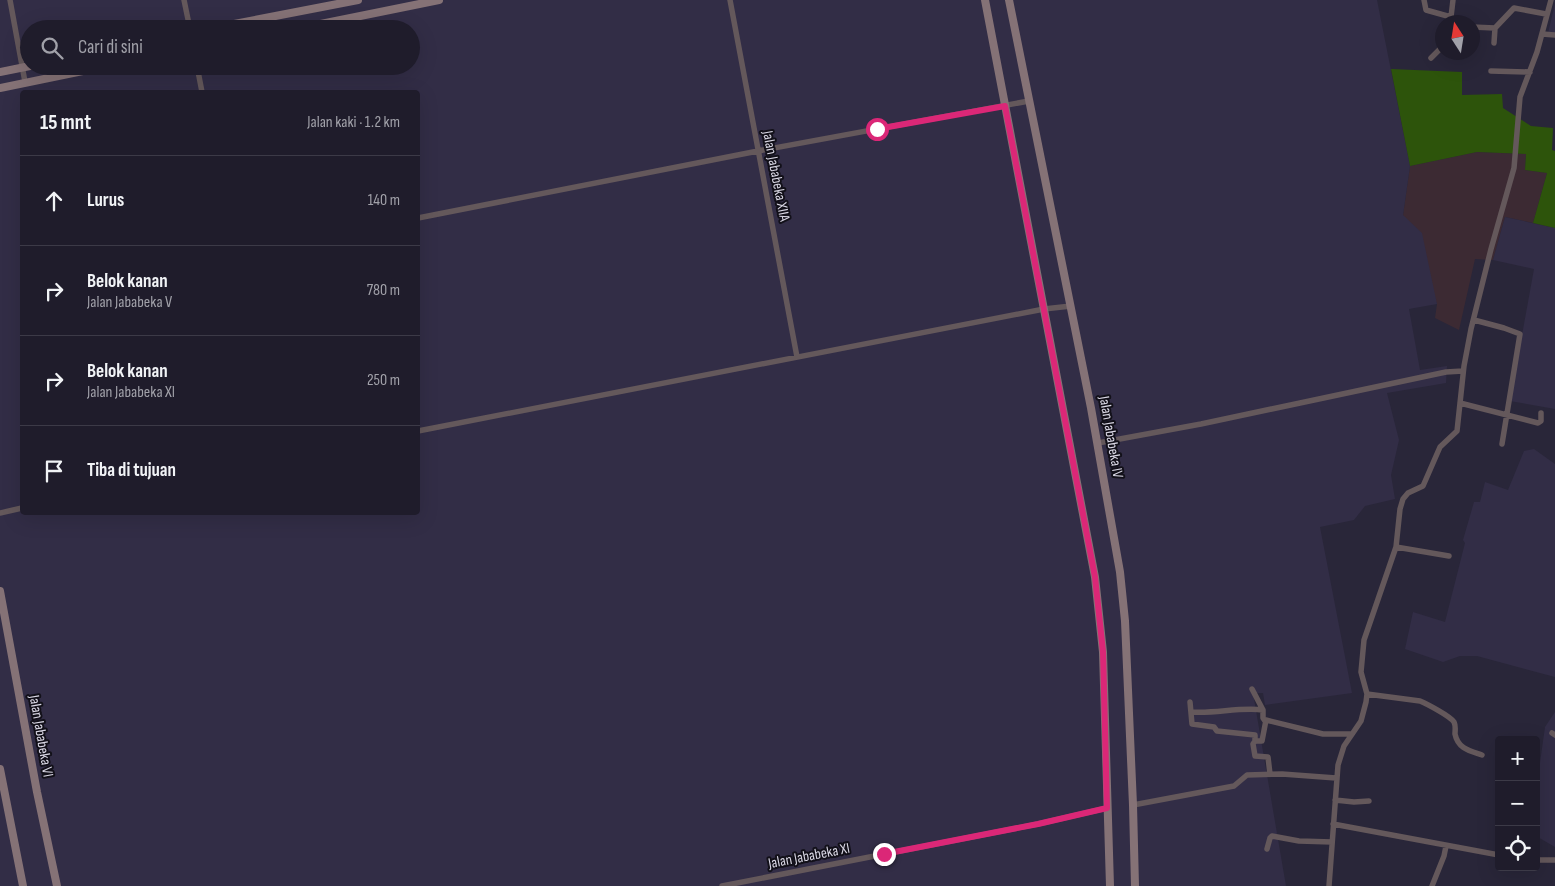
<!DOCTYPE html>
<html lang="id">
<meta charset="utf-8">
<style>
:root{--surface:#1f1c2b;--page:#2c2937;--text:#f1f3f6;--muted:#a1a1a9;--line:#3c3a47}
body{margin:0;font-family:"Sofia Sans Condensed",sans-serif;background:var(--page);color:var(--text)}
.controls{position:absolute;right:15px;bottom:15px;display:grid;overflow:hidden;border-radius:5px;box-shadow:0 5px 20px #0002}
.controls button{width:45px;height:45px;display:grid;place-items:center;padding:0;border:0;border-bottom:1px solid var(--line);background:var(--surface);color:var(--text);font:25px sans-serif}
.compass{position:absolute;left:1435px;top:15px;width:45px;height:45px;border-radius:50%;background:var(--surface);box-shadow:0 5px 20px #0002;rotate:348deg}
.stop{position:absolute;width:15px;height:15px;margin:-11px;border:4px solid #db2777;border-radius:50%;background:#fff}
.stop.end{background:#db2777;border-color:#fff;box-shadow:0 1px 5px #0008}
.list{margin:0;padding:0;list-style:none}
h2{display:flex;justify-content:space-between;align-items:center;height:65px;margin:0;padding:0 20px;font-size:21px}
h2 small{font-size:16px;font-weight:400;color:var(--muted)}
.list li{display:grid;grid-template-columns:32px 1fr auto;gap:15px;align-items:center;box-sizing:border-box;height:90px;padding:0 20px;border-top:1px solid var(--line)}
.list b{display:block;font-size:19px;white-space:nowrap}
.list p{margin:0;font-size:16px;white-space:nowrap;color:var(--muted)}
.list em{font-size:16px;font-style:normal;color:var(--muted)}
.icon{flex:none;width:28px;height:28px;fill:none;stroke:currentColor;stroke-width:2;stroke-linecap:round;stroke-linejoin:round}
.map{position:relative;flex:none;width:1555px;height:886px;overflow:hidden}
.search{position:absolute;background:var(--surface);box-shadow:0 5px 20px #0002;left:20px;top:20px;width:400px;height:55px;display:flex;align-items:center;gap:12px;box-sizing:border-box;padding:0 18px;border-radius:28px;color:var(--muted);font-size:19px}
.panel{position:absolute;background:var(--surface);box-shadow:0 5px 20px #0002;left:20px;top:90px;width:400px;height:425px;border-radius:5px}
.map>svg:first-child{display:block}
</style>
<div class="map">
<svg width="1555" height="886" viewBox="0 0 1555 886">
<rect width="100%" height="100%" fill="#292639"/>
<path fill="#3c2a33" d="M 1477,152 L 1526,154 L 1525,170 L 1547,173 L 1533,223 L 1505,217 L 1493,260 L 1475,259 L 1459,330 L 1435,318 L 1437,304 L 1403,215 L 1410,166 Z"/>
<path fill="#322d46" fill-rule="evenodd" d="M 0,0 L 1377,0 L 1410,166 L 1403,215 L 1422,233 L 1437,304 L 1409,309 L 1420,370 L 1447,366 L 1446,383 L 1387,393 L 1399,440 L 1391,475 L 1395,499 L 1365,506 L 1354,520 L 1320,527 L 1352,693 L 1265,705 L 1263,693 L 1253,693 L 1286,886 L 0,886 ZM 29,29 L 411,29 L 411,66 L 29,66 ZM 22,92 L 418,92 L 418,512 L 22,512 Z
M 1555,4 L 1555,34 L 1548,33 Z
M 1505,217 L 1555,228 L 1555,409 L 1510,401 L 1534,269 L 1493,260 Z
M 1534,449 L 1555,464 L 1555,677 L 1477,656 L 1460,656 L 1443,662 L 1405,649 L 1413,612 L 1445,622 L 1465,543 L 1463,540 L 1474,502 L 1480,502 L 1485,482 L 1508,490 L 1524,451 Z
M 1555,712 L 1555,847 L 1536,836 L 1536,791 L 1545,727 Z"/>
<path fill="#2d540b" d="M 1391,69 L 1462,72 L 1462,95 L 1502,94 L 1503,108 L 1531,126 L 1553,128 L 1552,150 L 1555,151 L 1555,228 L 1533,223 L 1547,173 L 1525,170 L 1526,154 L 1477,152 L 1410,166 Z"/>
<g fill="none" stroke-linecap="round" stroke-linejoin="round">
<path stroke="#64585b" stroke-width="5.5" d="M 10,0 L 25,82
M 184,0 L 190,29
M 730,0 L 797,357
M 1424,0 L 1426,10 L 1451,17
M 1452,22 L 1451,17 L 1453,0
M 1472,27 L 1495,28 L 1514,8 L 1546,14
M 1542,34 L 1555,35
M 1494,43 L 1495,28
M 1431,58 L 1442,47
M 197,66 L 202,92
M 1491,71 L 1530,72
M 418,218 L 758,151 L 1029,101
M 1474,320 L 1504,328 L 1520,334 L 1502,444
M 1460,403 L 1538,423 L 1541,421 L 1541,413
M 418,431 L 1044,309 L 1071,306
M 1098,443 L 1201,424 L 1446,372 L 1463,371
M 0,513 L 22,508
M 1396,547 L 1449,556
M 1252,689 L 1263,710 L 1263,718 L 1265,721
M 1367,694 L 1420,701 C 1427,704 1450,716 1454,722 C 1456,726 1455,730 1455,734 C 1458,749 1470,751 1482,755
M 1190,702 L 1192,724 L 1214,727 L 1217,731 L 1255,735 L 1255,741
M 1191,712 C 1215,714 1239,707 1263,710
M 1552,733 L 1555,735
M 1270,774 L 1268,757 L 1255,756 L 1253,744 L 1255,741 L 1262,741 L 1266,720 L 1323,734 L 1351,734
M 1335,800 L 1354,802 L 1369,801
M 1133,805 L 1234,786 L 1247,775 L 1282,774 L 1336,778
M 1333,824 L 1499,855
M 1267,849 L 1270,838 L 1272,836 L 1299,841 L 1332,842
M 1536,860 L 1555,860
M 722,886 L 1038,824 L 1107,808
M 1329,886 L 1338,765 L 1344,746 L 1361,721 L 1366,702 L 1367,694 L 1361,672 L 1364,640 L 1396,547 L 1400,509 L 1403,499 L 1408,493 L 1423,486 L 1440,447 L 1457,431 L 1464,366 L 1471,329 L 1491,249 L 1514,168 L 1520,97 L 1537,52 L 1551,0
M 1432,886 L 1444,856 L 1446,846"/>
<path stroke="#857276" stroke-width="8" d="M 985,0 L 1095,577 L 1103,652 L 1110,886
M 1009,0 L 1091,408 L 1120,572 L 1125,621 L 1133,805 L 1135,886
M 208,29 L 358,0
M 296,29 L 439,0
M 0,72 L 30,66
M 0,88 L 107,66
M 0,591 L 37,792 L 57,886
M 0,769 L 23,886"/>
</g>
<g fill="none" stroke-linecap="round" stroke-linejoin="round">
<path stroke="#db2777" stroke-width="6" d="M 877,129 L 1005,106 L 1095,577 L 1103,652 L 1107,808 L 1038,824 L 884,854"/>
</g>
<g text-anchor="middle" dominant-baseline="central" stroke-width="4" stroke-linejoin="round" paint-order="stroke">
<g font-size="15" fill="#d9d7e4" stroke="#121019">
<text transform="translate(776 176) rotate(79)">Jalan Jababeka XIIA</text>
<text transform="translate(1111 437) rotate(80)">Jalan Jababeka IV</text>
<text transform="translate(41 736) rotate(80)">Jalan Jababeka VI</text>
<text transform="translate(809 856) rotate(-11)">Jalan Jababeka XI</text>
</g>
</g>
</svg>
<div class="controls">
<button>+</button>
<button>−</button>
<button><svg class="icon" aria-label="locate" viewBox="0 0 24 24"><circle cx="12" cy="12" r="6"/><path d="M12 2v4M12 18v4M2 12h4M18 12h4"/></svg></button>
</div>
<svg class="compass" viewBox="-18 -18 36 36"><path d="M0-13l5 13h-10z" fill="#e53935"/><path d="M0 13l5-13h-10z" fill="#a1a1a9"/></svg>
<div class="stop" style="left:877px;top:129px"></div>
<div class="stop end" style="left:884px;top:854px"></div>
<div class="search"><svg class="icon" aria-label="search" viewBox="0 0 24 24"><circle cx="10" cy="10" r="6"/><path d="M15 15l6 6"/></svg>Cari di sini</div>
<section class="panel">
<h2>15 mnt<small>Jalan kaki · 1.2 km</small></h2>
<ul class="list">
<li><svg class="icon" aria-label="ahead" viewBox="0 0 24 24"><path d="M12 20V5M6 11l6-6 6 6"/></svg><div><b>Lurus</b></div><em>140 m</em></li>
<li><svg class="icon" aria-label="right" viewBox="0 0 24 24"><path d="M7 20v-9h11M14 6l5 5-5 5"/></svg><div><b>Belok kanan</b><p>Jalan Jababeka V</p></div><em>780 m</em></li>
<li><svg class="icon" aria-label="right" viewBox="0 0 24 24"><path d="M7 20v-9h11M14 6l5 5-5 5"/></svg><div><b>Belok kanan</b><p>Jalan Jababeka XI</p></div><em>250 m</em></li>
<li><svg class="icon" aria-label="arrive" viewBox="0 0 24 24"><path d="M6 21V4h12l-3 4 3 4H6"/></svg><div><b>Tiba di tujuan</b></div></li>
</ul>
</section>
</div>
